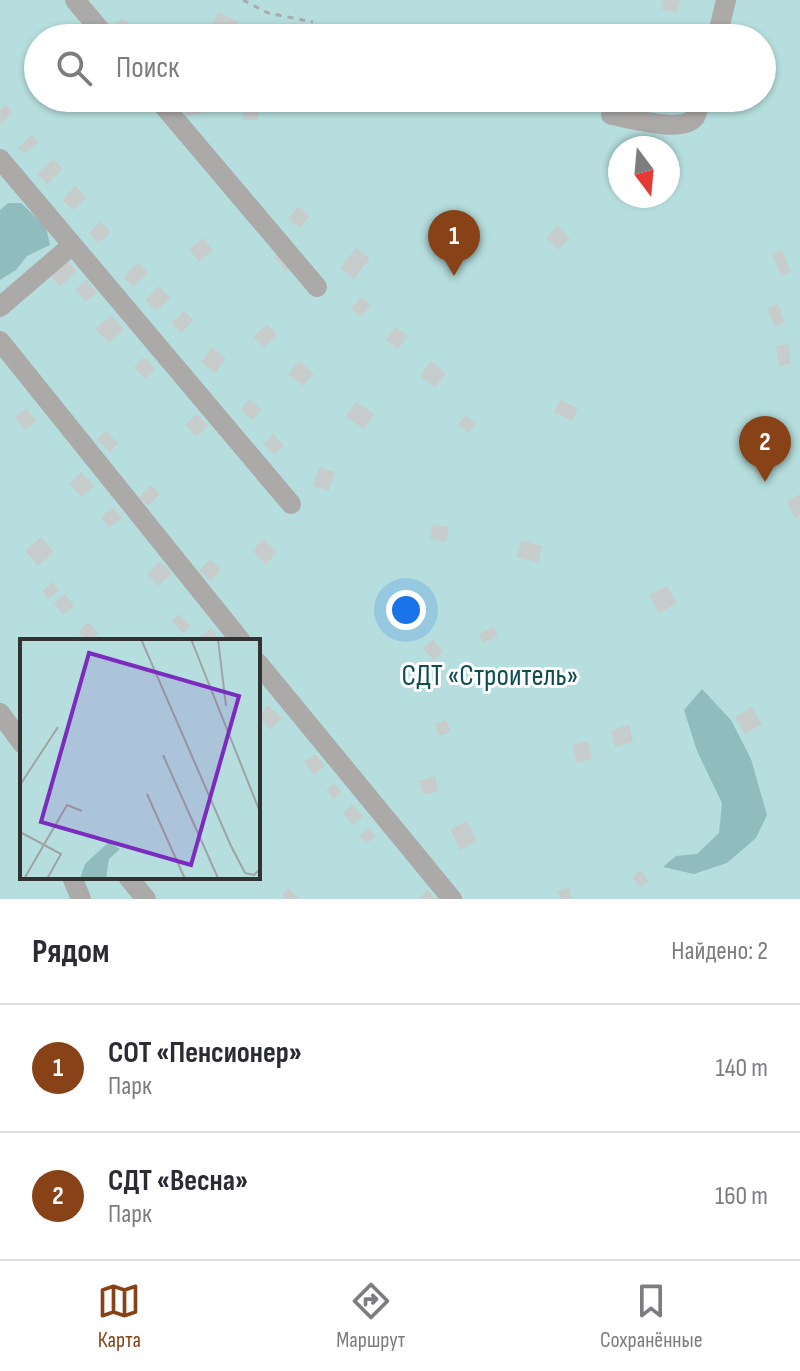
<!DOCTYPE html>
<html lang="ru">
<meta charset="utf-8">
<style>
:root{--surface:#fff;--page:#f2f2f3;--text:#2b2b33;--muted:#7c7c81;--line:#e1e1e2;--accent:#874218}
body{margin:0;font-family:"Sofia Sans Condensed",sans-serif;background:var(--page);color:var(--text)}
.compass{position:absolute;left:608px;top:136px;width:72px;height:72px;border-radius:50%;background:var(--surface);box-shadow:0 2px 6px #0004;rotate:164deg}
.you{position:absolute;left:406px;top:610px;width:28px;height:28px;margin:-20px;border:6px solid #fff;border-radius:50%;background:#1a73e8;box-shadow:0 0 0 12px #1a73e833}
.badge{display:grid;place-items:center;width:52px;height:52px;border-radius:50%;background:var(--accent);color:#fff;font-size:26px;font-weight:700}
.pin{position:absolute;translate:-50% -66px;filter:drop-shadow(0 2px 4px #0008)}
.pin::after{content:'';position:absolute;top:42px;width:28px;height:24px;background:inherit;clip-path:polygon(0 0,100% 0,50% 100%)}
.list{margin:0;padding:0;list-style:none}
h2{display:flex;justify-content:space-between;align-items:center;height:104px;margin:0;padding:0 32px;font-size:34px}
h2 small{font-size:26px;font-weight:400;color:var(--muted)}
.list li{display:grid;grid-template-columns:52px 1fr auto;gap:24px;align-items:center;box-sizing:border-box;height:128px;padding:0 32px;border-top:2px solid var(--line)}
.list b{display:block;font-size:30px;white-space:nowrap}
.list p{margin:0;font-size:26px;white-space:nowrap;color:var(--muted)}
.list em{font-size:26px;font-style:normal;color:var(--muted)}
.icon{flex:none;width:44px;height:44px;fill:none;stroke:currentColor;stroke-width:2;stroke-linecap:round;stroke-linejoin:round}
.map{position:relative;flex:none;width:800px;height:899px;overflow:hidden}
.search{position:absolute;background:var(--surface);box-shadow:0 2px 6px #0004;left:24px;right:24px;top:24px;height:88px;display:flex;align-items:center;gap:20px;box-sizing:border-box;padding:0 28px;border-radius:44px;color:var(--muted);font-size:30px}
.sheet{height:360px;background:var(--surface)}
nav{display:flex;justify-content:space-around;align-items:center;box-sizing:border-box;height:112px;border-top:2px solid var(--line);background:var(--surface);font-size:22px;color:var(--muted)}
nav a{display:grid;justify-items:center;gap:4px}
nav .on{color:var(--accent)}
.map>svg:first-child{display:block}
</style>
<div class="map">
<svg width="800" height="899" viewBox="0 0 800 899">
<rect width="100%" height="100%" fill="#e8eeee"/>
<path fill="#b6dede" fill-rule="evenodd" d="M 0,0 L 800,0 L 800,899 L 0,899 ZM 38,38 L 762,38 L 762,98 L 38,98 ZM 620,148 L 668,148 L 668,196 L 620,196 ZM 22,641 L 258,641 L 258,877 L 22,877 Z"/>
<path fill="#91bcbd" d="M 8,203 L 21,203 L 46,227 L 50,245 L 27,256 L 16,270 L 0,280 L 0,210 Z
M 702,689 L 731,720 L 751,759 L 767,815 L 756,838 L 727,863 L 694,874 L 663,867 L 676,856 L 697,854 L 719,833 L 722,803 L 697,751 L 684,710 Z"/>
<path fill="#c7cdcd" d="M 663,0 L 680,0 L 677,13 L 661,9 Z
M 218,12 L 238,21 L 231,38 L 222,38 L 209,32 Z
M 121,18 L 139,30 L 133,38 L 126,38 L 113,29 Z
M 183,98 L 204,98 L 206,113 L 185,116 Z
M 242,98 L 258,98 L 258,120 L 243,120 Z
M 5,104 L 13,112 L 0,125 L 0,110 Z
M 32,135 L 38,142 L 24,154 L 18,147 Z
M 53,159 L 63,169 L 47,184 L 37,174 Z
M 75,186 L 86,197 L 73,210 L 62,200 Z
M 298,206 L 310,216 L 300,228 L 288,219 Z
M 101,221 L 111,232 L 99,243 L 89,233 Z
M 557,226 L 570,238 L 559,250 L 546,238 Z
M 203,238 L 213,250 L 199,262 L 189,249 Z
M 356,248 L 370,258 L 354,279 L 340,268 Z
M 282,250 L 294,264 L 286,271 L 274,257 Z
M 782,250 L 791,272 L 781,276 L 772,254 Z
M 67,260 L 77,271 L 60,287 L 50,275 Z
M 138,262 L 148,273 L 133,287 L 123,277 Z
M 86,280 L 97,293 L 86,302 L 75,290 Z
M 159,286 L 171,298 L 156,311 L 145,300 Z
M 361,297 L 371,305 L 361,317 L 351,308 Z
M 778,304 L 785,323 L 775,327 L 767,308 Z
M 184,311 L 194,320 L 181,333 L 171,323 Z
M 111,315 L 124,329 L 109,343 L 95,329 Z
M 267,324 L 277,334 L 264,348 L 253,337 Z
M 395,327 L 408,336 L 398,349 L 386,340 Z
M 788,344 L 791,364 L 779,366 L 776,346 Z
M 212,347 L 226,358 L 215,373 L 201,362 Z
M 144,357 L 155,369 L 145,379 L 134,367 Z
M 299,361 L 314,374 L 303,386 L 288,374 Z
M 431,361 L 446,373 L 435,387 L 420,376 Z
M 249,399 L 262,410 L 253,420 L 240,410 Z
M 560,400 L 578,408 L 572,421 L 554,412 Z
M 356,402 L 375,414 L 364,429 L 346,417 Z
M 26,408 L 36,421 L 25,430 L 15,417 Z
M 197,414 L 208,426 L 196,437 L 185,424 Z
M 466,415 L 476,424 L 468,433 L 458,424 Z
M 106,431 L 118,443 L 110,452 L 97,439 Z
M 273,434 L 284,445 L 274,455 L 263,444 Z
M 770,452 L 776,467 L 757,475 L 751,459 Z
M 319,467 L 335,472 L 329,491 L 313,486 Z
M 81,472 L 94,485 L 82,497 L 69,484 Z
M 151,485 L 160,494 L 148,506 L 139,497 Z
M 800,494 L 800,516 L 795,518 L 786,502 Z
M 113,507 L 122,518 L 109,528 L 101,517 Z
M 433,524 L 449,527 L 446,542 L 430,539 Z
M 41,537 L 54,552 L 38,566 L 25,551 Z
M 263,539 L 277,552 L 266,564 L 252,551 Z
M 521,540 L 542,546 L 538,563 L 517,557 Z
M 211,559 L 221,570 L 210,581 L 199,570 Z
M 160,561 L 172,574 L 158,586 L 147,574 Z
M 53,582 L 59,590 L 48,599 L 42,591 Z
M 667,586 L 677,603 L 659,613 L 649,595 Z
M 65,594 L 74,606 L 63,615 L 54,603 Z
M 179,614 L 191,626 L 183,633 L 171,621 Z
M 88,622 L 99,633 L 90,641 L 78,632 Z
M 494,627 L 498,636 L 483,643 L 479,634 Z
M 211,628 L 221,641 L 200,641 L 198,639 Z
M 433,639 L 443,651 L 434,660 L 423,649 Z
M 268,705 L 282,718 L 271,730 L 258,717 Z
M 752,707 L 762,724 L 745,734 L 735,717 Z
M 446,720 L 451,732 L 439,736 L 435,724 Z
M 629,725 L 633,742 L 615,747 L 611,730 Z
M 588,741 L 592,759 L 577,763 L 572,745 Z
M 315,754 L 325,766 L 314,775 L 304,762 Z
M 435,776 L 439,791 L 424,795 L 419,781 Z
M 334,783 L 342,792 L 334,799 L 326,790 Z
M 352,804 L 363,816 L 353,825 L 342,813 Z
M 467,821 L 477,841 L 460,850 L 450,829 Z
M 369,828 L 376,836 L 366,844 L 359,836 Z
M 641,870 L 649,881 L 640,888 L 632,877 Z
M 569,887 L 572,899 L 560,899 L 557,891 Z
M 288,888 L 300,899 L 286,899 L 282,895 Z
M 428,890 L 436,899 L 418,899 Z"/>
<g fill="none" stroke-linecap="round" stroke-linejoin="round">
<path stroke="#a7acac" stroke-width="3" stroke-dasharray="6 6" stroke-linecap="butt" d="M 243,0 L 268,13 L 313,22"/>
<path stroke="#acaaa9" stroke-width="20" d="M 75,0 L 107,38
M 717,38 L 726,0
M 157,98 L 317,287
M 611,115 C 629,118 683,134 695,117 C 698,112 699,104 701,98
M 0,159 L 291,504
M 0,307 L 71,246
M 0,341 L 241,641
M 258,663 L 452,899
M 0,713 L 22,743
M 72,877 L 81,899
M 128,877 L 146,899"/>
</g>
<g text-anchor="middle" dominant-baseline="central" stroke-width="6" stroke-linejoin="round" paint-order="stroke">
<g font-size="30" fill="#0e4e50" stroke="#fff">
<text x="490" y="676">СДТ «Строитель»</text>
</g>
</g>
<g transform="translate(20 639)">
<rect width="240" height="240" fill="#e8eeee"/>
<path d="M 0,0 L 240,0 L 240,240 L 0,240 Z" fill="#b6dede"/>
<path d="M 89,203 L 100,210 L 89,220 L 86,240 L 60,240 L 65,225 Z" fill="#91bcbd"/>
<path fill="none" stroke="#9fa3a3" stroke-width="2" d="M 121,0 L 211,207 L 225,234 L 234,236 L 240,230M 171,0 L 240,173M 198,0 L 206,67M 143,116 L 198,239M 0,146 L 38,88M 127,155 L 165,240M 0,193 L 41,215 L 27,240M 4,240 L 47,166 L 62,172"/>
<path fill="#7b2cbf" fill-opacity="0.15" stroke="#7b2cbf" stroke-width="4" d="M 69,14 L 219,57 L 171,226 L 21,183 Z"/>
<rect width="240" height="240" fill="none" stroke="#313333" stroke-width="4"/>
</g>
</svg>
<svg class="compass" viewBox="-18 -18 36 36"><path d="M0-13l5 13h-10z" fill="#e53935"/><path d="M0 13l5-13h-10z" fill="#7c7c81"/></svg>
<div class="you"></div>
<div class="pin badge" style="left:454px;top:276px">1</div>
<div class="pin badge" style="left:765px;top:482px">2</div>
<div class="search"><svg class="icon" aria-label="search" viewBox="0 0 24 24"><circle cx="10" cy="10" r="6"/><path d="M15 15l6 6"/></svg>Поиск</div>
</div>
<section class="sheet">
<h2>Рядом<small>Найдено: 2</small></h2>
<ul class="list">
<li><span class="badge">1</span><div><b>СОТ «Пенсионер»</b><p>Парк</p></div><em>140 m</em></li>
<li><span class="badge">2</span><div><b>СДТ «Весна»</b><p>Парк</p></div><em>160 m</em></li>
</ul>
</section>
<nav>
<a class="on"><svg class="icon" aria-label="map" viewBox="0 0 24 24"><path d="M3 6l6-2 6 2 6-2v14l-6 2-6-2-6 2zM9 4v14M15 6v14"/></svg>Карта</a>
<a><svg class="icon" aria-label="directions" viewBox="0 0 24 24"><path d="M12 3l9 9-9 9-9-9zM9 14v-3h6M13 9l2 2-2 2"/></svg>Маршрут</a>
<a><svg class="icon" aria-label="saved" viewBox="0 0 24 24"><path d="M7 4h10v16l-5-4-5 4z"/></svg>Сохранённые</a>
</nav>
